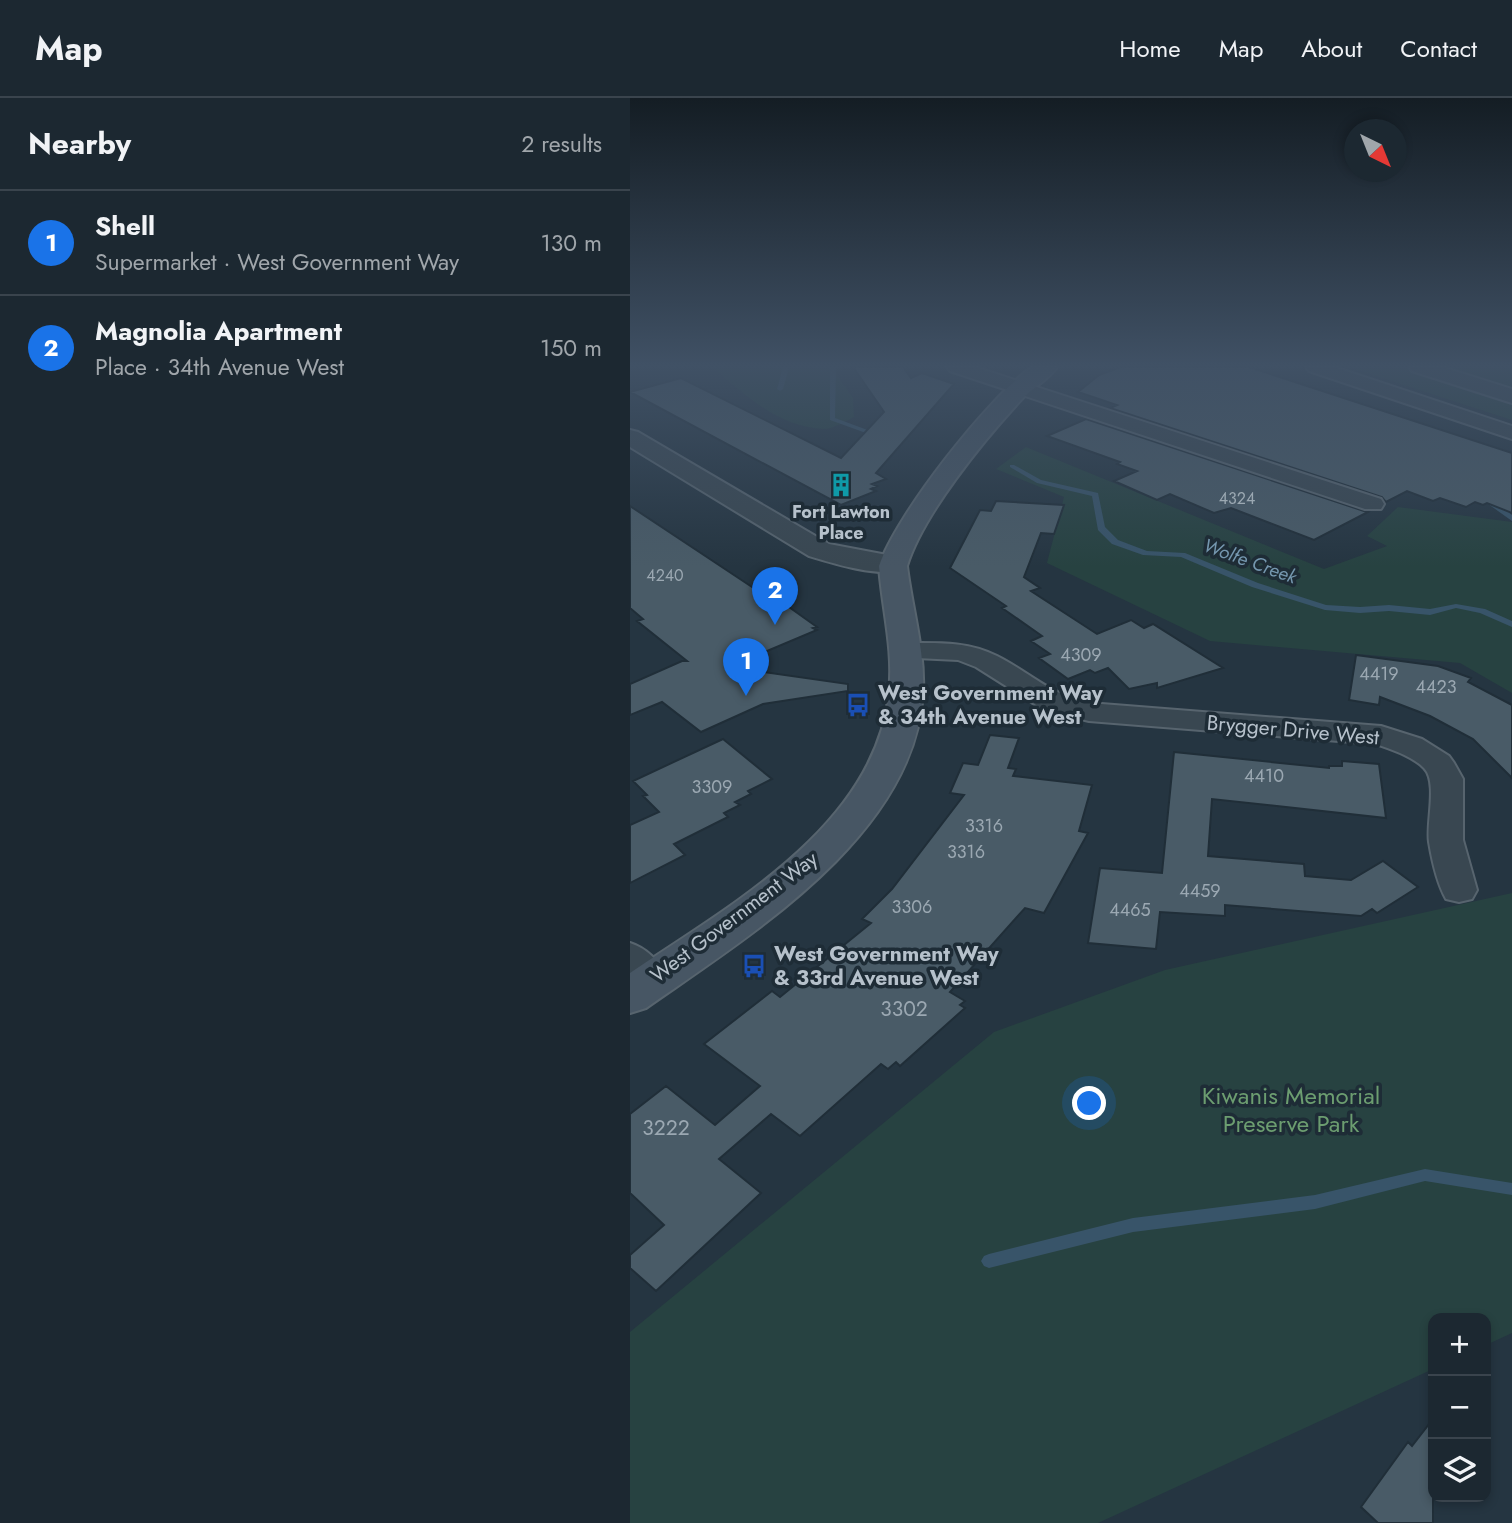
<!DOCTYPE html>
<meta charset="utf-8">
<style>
:root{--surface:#1c2831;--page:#29343d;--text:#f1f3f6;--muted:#a0a6ab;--line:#3a444d;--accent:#1a73e8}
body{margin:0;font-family:Jost,sans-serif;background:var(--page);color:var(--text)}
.controls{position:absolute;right:21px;bottom:21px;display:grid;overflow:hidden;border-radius:14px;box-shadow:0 4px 10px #0003}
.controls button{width:63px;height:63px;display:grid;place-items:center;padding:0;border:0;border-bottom:2px solid var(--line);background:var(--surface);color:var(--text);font:35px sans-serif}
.compass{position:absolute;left:714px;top:21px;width:63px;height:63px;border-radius:50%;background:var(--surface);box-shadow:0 4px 10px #0003;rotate:137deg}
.you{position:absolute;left:460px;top:1006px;width:24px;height:24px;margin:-18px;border:5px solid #fff;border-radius:50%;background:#1a73e8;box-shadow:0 0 0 10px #1a73e833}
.badge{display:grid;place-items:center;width:46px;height:46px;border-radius:50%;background:var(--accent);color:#fff;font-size:23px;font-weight:700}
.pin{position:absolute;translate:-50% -58px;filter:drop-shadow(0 2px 4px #0008)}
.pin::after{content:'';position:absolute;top:37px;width:24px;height:21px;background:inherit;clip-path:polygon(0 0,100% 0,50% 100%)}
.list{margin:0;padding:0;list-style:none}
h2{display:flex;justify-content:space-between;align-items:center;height:91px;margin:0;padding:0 28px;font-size:30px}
h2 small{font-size:23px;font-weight:400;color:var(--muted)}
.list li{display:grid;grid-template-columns:46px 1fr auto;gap:21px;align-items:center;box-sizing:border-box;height:105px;padding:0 28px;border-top:2px solid var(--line)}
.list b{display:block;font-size:26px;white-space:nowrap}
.list p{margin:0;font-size:23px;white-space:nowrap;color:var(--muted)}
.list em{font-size:23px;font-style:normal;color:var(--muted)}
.icon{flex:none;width:38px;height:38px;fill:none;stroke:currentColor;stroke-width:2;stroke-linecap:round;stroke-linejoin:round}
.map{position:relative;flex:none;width:882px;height:1425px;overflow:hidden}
header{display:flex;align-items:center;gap:42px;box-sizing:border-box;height:98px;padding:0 35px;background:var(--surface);border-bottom:2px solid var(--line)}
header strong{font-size:33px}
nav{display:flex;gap:38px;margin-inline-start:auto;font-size:24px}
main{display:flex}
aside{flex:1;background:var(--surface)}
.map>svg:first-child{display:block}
</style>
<header>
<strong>Map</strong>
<nav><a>Home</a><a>Map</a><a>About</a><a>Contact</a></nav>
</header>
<main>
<aside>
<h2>Nearby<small>2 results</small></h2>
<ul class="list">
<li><span class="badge">1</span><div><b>Shell</b><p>Supermarket · West Government Way</p></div><em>130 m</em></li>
<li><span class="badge">2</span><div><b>Magnolia Apartment</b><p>Place · 34th Avenue West</p></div><em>150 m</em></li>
</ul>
</aside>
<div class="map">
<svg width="882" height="1425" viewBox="0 0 882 1425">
<rect width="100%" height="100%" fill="#253541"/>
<path fill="#274241" d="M 82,269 L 206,269 L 207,277 L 223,300 L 224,319 C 216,323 203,331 194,331 C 148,329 115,297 82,269 Z
M 718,269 L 882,269 L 882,322 Z
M 396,349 L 694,471 L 757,448 L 737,438 L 768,409 L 882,424 L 882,595 L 830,565 L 580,543 L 417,465 L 434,399 L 366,371 Z
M 882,795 L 882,1235 L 856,1247 L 856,1220 L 803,1220 L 803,1271 L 468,1425 L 0,1425 L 0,1234 L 364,934 L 535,872 Z"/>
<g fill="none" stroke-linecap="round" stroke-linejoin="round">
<path fill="#385469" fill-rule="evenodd" d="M 153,269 L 159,269 L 153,291 L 150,293 L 147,291 Z
M 200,269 L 206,269 L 205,320 L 251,337 L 251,339 L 247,339 L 200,322 Z
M 380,367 L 384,367 L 411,382 L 468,395 L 475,429 L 488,442 L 517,453 L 555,455 L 628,485 L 696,507 L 730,509 L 759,507 L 800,511 L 826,506 L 855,511 L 882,523 L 882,529 L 850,515 L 826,510 L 800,517 L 759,513 L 730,515 L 695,512 L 622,489 L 551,459 L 513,457 L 482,446 L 468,432 L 462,398 L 407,385 L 380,369 Z
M 854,399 L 860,399 L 882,417 L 882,423 L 854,403 Z
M 795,1071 L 882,1085 L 882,1097 L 795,1083 L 685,1111 L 503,1134 L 359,1170 L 354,1168 L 351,1163 L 354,1158 L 359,1156 L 503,1120 L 685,1097 Z"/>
</g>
<path fill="#495b67" stroke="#202e38" stroke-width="2" d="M 223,269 L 273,269 L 281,280 L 292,275 L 324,286 L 246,375 L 256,381 L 242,386 L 247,388 L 241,391 L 246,393 L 211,407 L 0,294 L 51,280 L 211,360 L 254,314 Z
M 491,269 L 619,269 L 882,355 L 882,415 L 857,405 L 853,407 L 845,404 L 836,409 L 810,400 L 803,403 L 777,393 L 756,404 L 752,399 L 480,310 L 487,307 L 448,294 L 469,277 Z
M 456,321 L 734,413 L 738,414 L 684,442 L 601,410 L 584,415 L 540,396 L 527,402 L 484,383 L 507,373 L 487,366 L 490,364 L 417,338 Z
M 366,403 L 434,407 L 424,436 L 411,435 L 394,479 L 410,490 L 401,493 L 467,536 L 501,522 L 514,530 L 523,526 L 593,570 L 527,590 L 527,585 L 499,591 L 478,570 L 465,575 L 460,572 L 438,581 L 409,560 L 420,556 L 401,543 L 412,538 L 372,510 L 376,508 L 320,470 L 350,412 L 361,413 Z
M 0,408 L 122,489 L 128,487 L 187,529 L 183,530 L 187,532 L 99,569 L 218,586 L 218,593 L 133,606 L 71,634 L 32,604 L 0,617 L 0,586 L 52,563 L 57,563 L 7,523 L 13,521 L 0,510 Z
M 726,557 L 808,568 L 841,580 L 838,584 L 882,607 L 882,680 L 843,641 L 800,618 L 750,599 L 749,607 L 719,602 Z
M 360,637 L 389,640 L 378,670 L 386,671 L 383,678 L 462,687 L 449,733 L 458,735 L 414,815 L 395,810 L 320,894 L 335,903 L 330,907 L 335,910 L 270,968 L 266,964 L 258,971 L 251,966 L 170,1038 L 141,1016 L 89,1061 L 131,1095 L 26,1193 L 0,1170 L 0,1157 L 34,1127 L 0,1095 L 0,1016 L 36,988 L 85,1027 L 130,988 L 74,946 L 142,893 L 150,899 L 241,825 L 232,821 L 262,791 L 334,697 L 320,695 L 333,665 L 348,667 Z
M 93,641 L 142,681 L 118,693 L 121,696 L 105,704 L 110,707 L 94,715 L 98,719 L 44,746 L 55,757 L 0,785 L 0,727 L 29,714 L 13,698 L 17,697 L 3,683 Z
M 544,654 L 699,670 L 699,668 L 712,668 L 712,663 L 749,666 L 756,720 L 582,701 L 578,758 L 674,766 L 675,778 L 721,782 L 753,763 L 788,789 L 747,815 L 742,811 L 731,818 L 595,807 L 595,818 L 530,814 L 526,851 L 458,845 L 470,770 L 532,775 Z
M 803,1321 L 803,1425 L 748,1425 L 731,1409 L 778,1344 L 782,1348 Z"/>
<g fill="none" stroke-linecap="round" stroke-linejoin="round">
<g stroke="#57646e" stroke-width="4">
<path id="minor" d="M 317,269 L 345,269 L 751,401 L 754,406 L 751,411 L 735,411 L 320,273 Z
M 676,269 L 704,269 L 882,328 L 882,341 L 679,273 Z
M 275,545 C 307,545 338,543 367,558 C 401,575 419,596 459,605 L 751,628 L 792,641 L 819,658 L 824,665 L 833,681 L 833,742 L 847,792 L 842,801 L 829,804 L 816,801 C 807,785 802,762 799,744 C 796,725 808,684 794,670 C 782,658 763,652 746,646 L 459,623 L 414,612 L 346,569 L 328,562 L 265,559 L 261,553 L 265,547 Z
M 0,845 C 19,851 31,866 40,883 L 35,893 C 20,898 11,897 0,885 Z"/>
</g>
<g stroke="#57646e" stroke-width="4">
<path id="tertiary" d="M 779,269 L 812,269 L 882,291 L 882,305 L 782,273 Z
M 0,332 L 8,334 L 199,446 L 273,460 L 277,466 L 273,472 C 247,479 205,466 179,458 L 0,349 Z"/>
</g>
<g stroke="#57646e" stroke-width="4">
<path id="secondary" d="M 402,269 L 427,269 C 418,282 402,290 391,302 C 354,342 293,416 277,468 C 282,510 295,551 293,594 C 286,736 120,837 16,910 L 0,915 L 0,875 C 99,808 246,728 259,595 C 264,552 252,510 249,468 C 266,417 358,300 402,269 Z"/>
</g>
<use href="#minor" fill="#394751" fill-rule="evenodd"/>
<use href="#tertiary" fill="#394751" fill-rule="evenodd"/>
<use href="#secondary" fill="#475664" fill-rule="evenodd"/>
</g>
<linearGradient id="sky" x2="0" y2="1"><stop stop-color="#141d24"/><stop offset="0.57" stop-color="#405165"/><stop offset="1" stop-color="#405165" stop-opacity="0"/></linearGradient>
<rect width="882" height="469" fill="url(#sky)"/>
<defs>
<g id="building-bare" transform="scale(1.89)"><path d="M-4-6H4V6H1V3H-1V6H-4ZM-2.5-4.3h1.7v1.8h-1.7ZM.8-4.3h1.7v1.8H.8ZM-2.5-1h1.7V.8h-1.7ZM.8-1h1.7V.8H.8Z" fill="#0f9aa8" stroke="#1e2c36" stroke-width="2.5" paint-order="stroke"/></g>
<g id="bus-bare" transform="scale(1.89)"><path d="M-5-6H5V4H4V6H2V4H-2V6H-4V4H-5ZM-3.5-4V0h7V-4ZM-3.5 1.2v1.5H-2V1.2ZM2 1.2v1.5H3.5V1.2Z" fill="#1a4fb4" stroke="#1e2c36" stroke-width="2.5" paint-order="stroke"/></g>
</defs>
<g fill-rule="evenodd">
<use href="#building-bare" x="211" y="387"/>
<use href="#bus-bare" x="228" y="607"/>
<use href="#bus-bare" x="124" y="868"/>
</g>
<g text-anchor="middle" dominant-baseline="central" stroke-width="7" stroke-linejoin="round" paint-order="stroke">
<g font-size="16" fill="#9ba8b2">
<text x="607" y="400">4324</text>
<text x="35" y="477">4240</text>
</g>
<g font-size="18" font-weight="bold" fill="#b6c1cb" stroke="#1e2c36">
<text x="211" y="414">Fort Lawton<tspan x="211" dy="21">Place</tspan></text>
</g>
<g font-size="18" fill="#9ba8b2">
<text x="451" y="557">4309</text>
<text x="749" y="576">4419</text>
<text x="806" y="589">4423</text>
<text x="634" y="678">4410</text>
<text x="82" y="689">3309</text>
<text x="354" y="728">3316</text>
<text x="336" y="754">3316</text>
<text x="570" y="793">4459</text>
<text x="282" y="809">3306</text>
<text x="500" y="812">4465</text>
</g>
<g font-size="19" font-style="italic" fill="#7597af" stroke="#1e2c36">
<text transform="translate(620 463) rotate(20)">Wolfe Creek</text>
</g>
<g font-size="21" font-weight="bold" fill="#b6c1cb" stroke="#1e2c36" text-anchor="start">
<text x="248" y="595">West Government Way<tspan x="248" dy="24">&amp; 34th Avenue West</tspan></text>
<text x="144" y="856">West Government Way<tspan x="144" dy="24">&amp; 33rd Avenue West</tspan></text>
</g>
<g font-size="21" fill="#b6c1cb" stroke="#1e2c36">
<text transform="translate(663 632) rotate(5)">Brygger Drive West</text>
<text transform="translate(104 819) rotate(-37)">West Government Way</text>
</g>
<g font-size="21" fill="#9ba8b2">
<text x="274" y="911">3302</text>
<text x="36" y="1030">3222</text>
</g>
<g font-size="24" fill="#6c9d70" stroke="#1e2c36">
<text x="661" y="997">Kiwanis Memorial<tspan x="661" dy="28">Preserve Park</tspan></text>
</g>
</g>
</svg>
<div class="controls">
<button>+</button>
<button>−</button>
<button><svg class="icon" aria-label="layers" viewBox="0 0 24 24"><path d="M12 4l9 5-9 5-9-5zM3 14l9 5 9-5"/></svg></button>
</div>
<svg class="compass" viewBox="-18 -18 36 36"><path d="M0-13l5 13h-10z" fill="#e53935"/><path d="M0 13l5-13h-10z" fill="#a0a6ab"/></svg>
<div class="you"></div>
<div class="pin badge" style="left:116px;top:598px">1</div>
<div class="pin badge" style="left:145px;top:527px">2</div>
</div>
</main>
